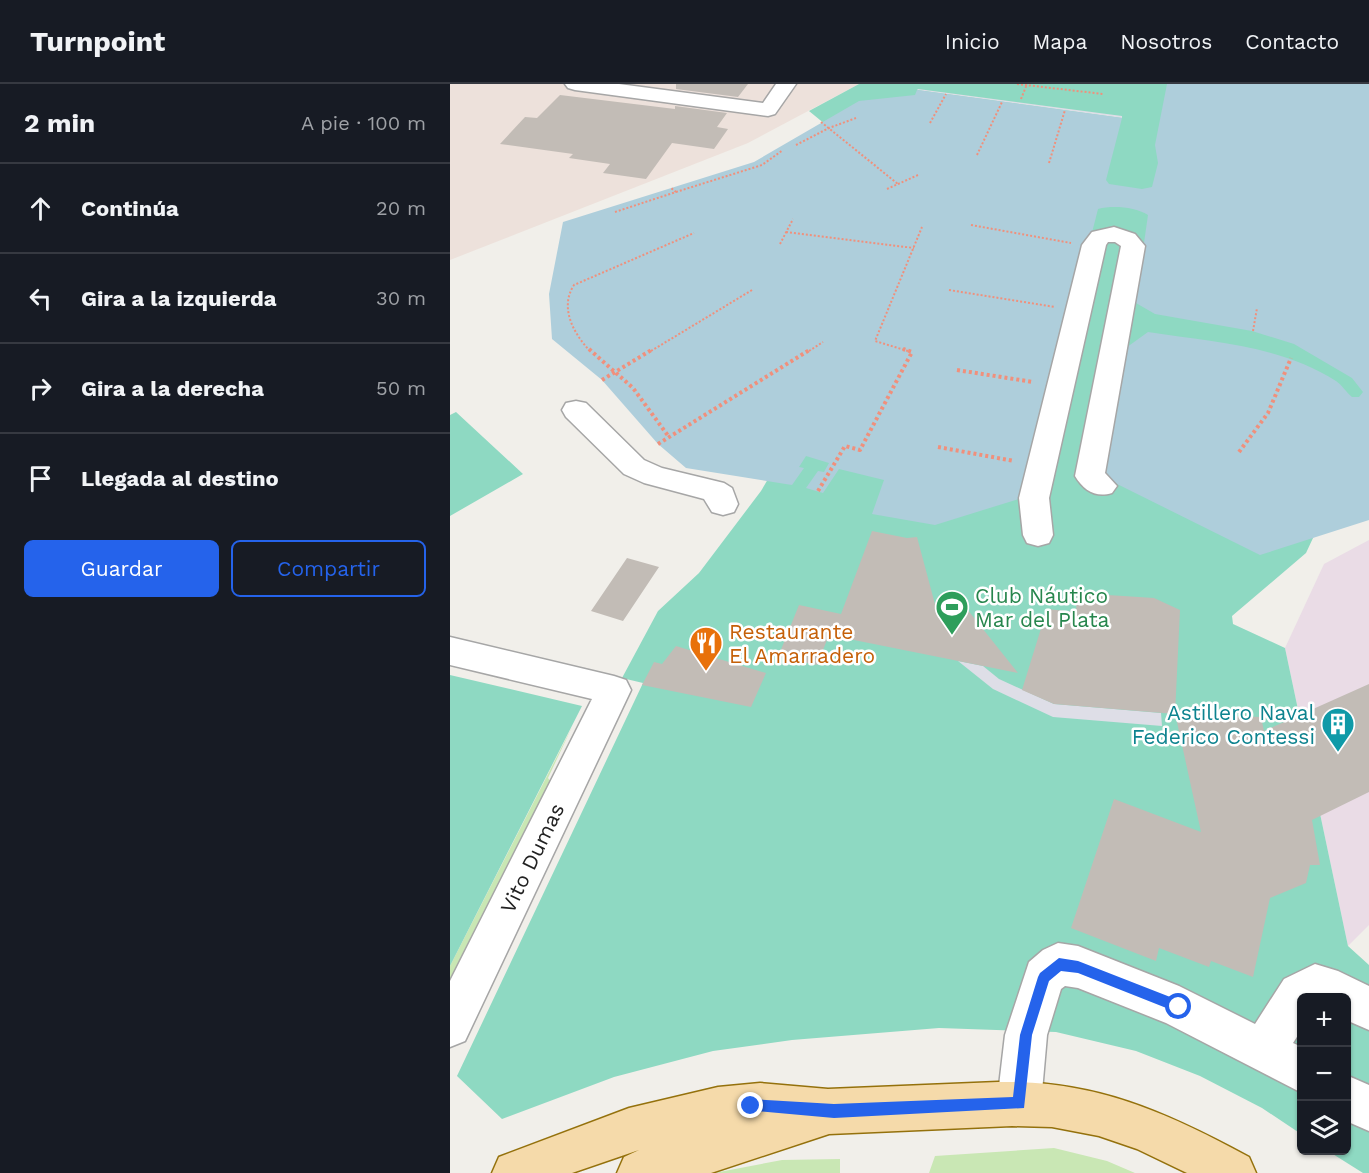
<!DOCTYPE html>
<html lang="es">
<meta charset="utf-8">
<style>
:root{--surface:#171b24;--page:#20242c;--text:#f1f3f6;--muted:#9ea1a6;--line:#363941;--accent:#2563eb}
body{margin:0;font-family:"Work Sans",sans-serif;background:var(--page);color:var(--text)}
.controls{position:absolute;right:18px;bottom:18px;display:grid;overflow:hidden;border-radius:9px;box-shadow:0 2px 4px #0004}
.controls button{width:54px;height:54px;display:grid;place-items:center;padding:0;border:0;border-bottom:2px solid var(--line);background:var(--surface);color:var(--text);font:30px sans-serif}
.stop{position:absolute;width:18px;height:18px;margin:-14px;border:4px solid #2563eb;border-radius:50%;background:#fff}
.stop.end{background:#2563eb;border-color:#fff;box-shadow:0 2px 6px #0008}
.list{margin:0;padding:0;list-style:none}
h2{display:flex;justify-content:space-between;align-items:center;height:78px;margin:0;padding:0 24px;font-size:26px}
h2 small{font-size:20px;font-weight:400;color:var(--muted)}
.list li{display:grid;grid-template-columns:39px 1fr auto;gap:18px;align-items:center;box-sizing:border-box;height:90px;padding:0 24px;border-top:2px solid var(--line)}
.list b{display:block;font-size:22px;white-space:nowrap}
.list em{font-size:20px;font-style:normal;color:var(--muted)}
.actions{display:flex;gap:12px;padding:18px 24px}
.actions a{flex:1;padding:14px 0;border:2px solid var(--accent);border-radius:9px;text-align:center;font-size:21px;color:var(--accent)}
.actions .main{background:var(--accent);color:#fff}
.icon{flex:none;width:33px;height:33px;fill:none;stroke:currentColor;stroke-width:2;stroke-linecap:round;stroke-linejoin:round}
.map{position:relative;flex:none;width:919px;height:1089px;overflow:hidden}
header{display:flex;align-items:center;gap:36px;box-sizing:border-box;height:84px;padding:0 30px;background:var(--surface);border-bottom:2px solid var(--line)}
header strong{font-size:28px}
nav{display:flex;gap:33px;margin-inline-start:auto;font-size:21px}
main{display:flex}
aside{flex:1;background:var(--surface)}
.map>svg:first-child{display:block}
</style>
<header>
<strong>Turnpoint</strong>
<nav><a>Inicio</a><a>Mapa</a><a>Nosotros</a><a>Contacto</a></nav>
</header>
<main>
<aside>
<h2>2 min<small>A pie · 100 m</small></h2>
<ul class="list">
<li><svg class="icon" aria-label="ahead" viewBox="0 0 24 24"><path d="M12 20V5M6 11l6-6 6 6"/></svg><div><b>Continúa</b></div><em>20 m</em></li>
<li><svg class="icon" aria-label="left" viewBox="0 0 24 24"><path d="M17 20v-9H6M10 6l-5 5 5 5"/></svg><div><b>Gira a la izquierda</b></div><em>30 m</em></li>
<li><svg class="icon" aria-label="right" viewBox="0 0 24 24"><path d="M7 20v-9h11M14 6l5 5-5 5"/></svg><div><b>Gira a la derecha</b></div><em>50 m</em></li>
<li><svg class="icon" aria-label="arrive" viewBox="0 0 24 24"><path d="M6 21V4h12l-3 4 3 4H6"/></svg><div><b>Llegada al destino</b></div></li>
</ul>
<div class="actions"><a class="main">Guardar</a><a>Compartir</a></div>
</aside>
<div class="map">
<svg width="919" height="1089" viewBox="0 0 919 1089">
<rect width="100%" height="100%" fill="#f1efea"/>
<path fill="#eadce6" d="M 919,456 L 919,841 L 898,862 L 835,564 L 874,480 Z"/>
<path fill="#ede1db" d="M 0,0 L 409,0 L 298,59 L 0,176 Z"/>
<path fill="#c9e7b4" d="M 122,643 L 98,694 L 101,698 L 0,897 L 0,882 Z
M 604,1064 L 657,1077 L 685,1089 L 479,1089 L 485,1072 Z
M 390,1075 L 390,1089 L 264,1089 L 332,1076 Z"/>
<path fill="#8ed9c2" d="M 409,0 L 919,0 L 919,334 L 856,469 L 782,532 L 783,540 L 835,564 L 898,862 L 919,881 L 919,1089 L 913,1089 L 878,1067 L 896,1066 L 896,914 L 852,914 L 851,1050 L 812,1024 L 750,992 L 686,967 L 606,948 L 489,944 L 342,956 L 263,967 L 164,993 L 52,1035 L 7,992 L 193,599 L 172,594 L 208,527 L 249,489 L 311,407 L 351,339 L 448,100 L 359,27 Z
M 6,328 L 73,390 L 0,432 L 0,331 Z
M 0,591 L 132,622 L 0,882 Z"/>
<path fill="#dedee7" d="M 468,5 L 672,32 L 672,34 L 467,6 Z
M 508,577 L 533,582 L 549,595 L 604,620 L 711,629 L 712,642 L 603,633 L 543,605 Z"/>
<path fill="#aecedb" d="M 717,0 L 919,0 L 919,436 L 810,471 L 651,392 L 673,266 L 698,248 C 761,258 830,261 886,297 C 892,301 896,308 902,313 L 909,313 L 913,308 L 902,294 L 844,260 L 802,247 L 705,230 L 679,215 L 687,164 L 694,159 L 698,131 C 685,123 663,121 648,125 L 575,413 L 485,441 L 422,430 L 434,396 L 389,385 L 373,409 L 356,404 L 368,387 L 374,388 L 379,379 L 356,372 L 349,383 L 354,384 L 342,401 L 236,384 L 208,360 L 152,296 L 102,255 L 99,210 L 113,138 L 304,78 L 409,17 L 465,11 L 467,6 L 672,34 L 656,96 L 659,100 L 692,105 L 702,103 L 708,79 L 705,61 Z"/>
<path fill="#c2bcb6" d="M 226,0 L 298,0 L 288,13 L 226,5 Z
M 110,11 L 225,25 L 225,22 L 277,29 L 267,43 L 278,45 L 264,65 L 222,59 L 196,95 L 153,89 L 160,80 L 119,74 L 123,70 L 50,60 L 75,33 L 87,34 Z
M 422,447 L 457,454 L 467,453 L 486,524 L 513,520 L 568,589 L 379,551 L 367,581 L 328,573 L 349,521 L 391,530 Z
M 177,474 L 209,483 L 173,537 L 141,527 Z
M 627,509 L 704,514 L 730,526 L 725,630 L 604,620 L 572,606 L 597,525 L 626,528 Z
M 226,562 L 316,589 L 301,623 L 192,601 L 204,578 L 212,580 Z
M 919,600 L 919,708 L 862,736 L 870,781 L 860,781 L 856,799 L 820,814 L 803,893 L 761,877 L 759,883 L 709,864 L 706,877 L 621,844 L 664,715 L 751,748 L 725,629 L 783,629 L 784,632 L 811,633 L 814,647 Z"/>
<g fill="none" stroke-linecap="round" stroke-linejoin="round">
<g stroke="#a6a6a6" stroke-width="3">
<path id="minor" d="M 115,0 L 169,0 L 313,19 L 326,0 L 346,0 L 325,30 L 318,32 L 125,6 L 118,4 Z
M 664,143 L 685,150 L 695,162 L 655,389 L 667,402 L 662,409 C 646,414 634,407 625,392 L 671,162 L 665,158 L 658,158 L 656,161 L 599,414 L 603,451 L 599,459 L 588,462 L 577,459 L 573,451 L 569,414 L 632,161 L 642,148 Z
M 126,317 L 136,319 L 194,376 L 212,384 L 274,399 L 282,404 L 288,420 L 284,428 L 273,431 L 262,428 L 254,415 L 194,399 L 174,390 L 116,333 L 112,326 L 116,319 Z
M 0,553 L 164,592 L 176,596 L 181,606 L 15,957 L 0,963 L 0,897 L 142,615 L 0,581 Z
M 608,859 L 628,862 L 729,902 L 805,940 L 834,895 L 865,880 L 888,887 L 919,902 L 919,946 L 896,936 L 896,914 L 852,914 L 852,945 L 843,959 L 852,963 L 852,1009 L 716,939 L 628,904 L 615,902 L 611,905 L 597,951 L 591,1019 L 585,1035 L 569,1041 L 553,1035 L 547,1019 L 555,951 L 579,878 L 593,866 Z
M 896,991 L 919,1001 L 919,1047 L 896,1037 Z"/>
</g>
<g stroke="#94710c" stroke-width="3">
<path id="major" d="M 548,998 C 645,996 716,1028 799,1073 L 806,1089 L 737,1089 L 687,1065 L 649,1052 L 602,1043 L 562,1042 L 379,1050 L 261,1089 L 167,1089 L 174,1073 L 189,1066 L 122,1089 L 42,1089 L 49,1073 L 179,1024 L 268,1003 L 310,999 L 378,1005 Z"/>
</g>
<path stroke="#f0907c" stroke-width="2" stroke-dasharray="2 2" stroke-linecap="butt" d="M 567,0 L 653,10
M 571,15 L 577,0
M 371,38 L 448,100
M 480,39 L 496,10
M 346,61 L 379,44 L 406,34
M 527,71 L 552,18
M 599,79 L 615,26
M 437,105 L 468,91
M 226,108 L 312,81 L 333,66
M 165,128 L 226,108 L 221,104
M 521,141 L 621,159
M 336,148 L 464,164
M 330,160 L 343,135
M 499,206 L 605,223
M 803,247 L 807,224
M 140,267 C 124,250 109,224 124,201 L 244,149
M 201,267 L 302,206
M 359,267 L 373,258
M 458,267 L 425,257 L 472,143"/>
<path stroke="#f0907c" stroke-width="4" stroke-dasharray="3 3" stroke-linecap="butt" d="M 139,265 L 183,304 L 219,353
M 507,286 L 583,298
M 152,296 L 203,265
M 208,360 L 361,265
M 488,363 L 564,377
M 789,368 L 818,329 L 841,274
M 368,407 L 395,362 L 410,366 L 462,268 L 453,265"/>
<use href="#minor" fill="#fff" fill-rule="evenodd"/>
<use href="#major" fill="#f5daaa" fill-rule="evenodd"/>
</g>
<path fill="#2563eb" d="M 609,874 L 628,877 L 733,918 L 735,923 L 733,927 L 729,929 L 628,889 L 611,887 L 599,897 L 582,951 L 574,1024 L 384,1034 L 296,1026 L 294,1022 L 296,1017 L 301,1015 L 384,1020 L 563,1013 L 570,951 L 588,893 L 590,889 Z"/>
<defs>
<g id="stadium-pin" transform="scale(1.725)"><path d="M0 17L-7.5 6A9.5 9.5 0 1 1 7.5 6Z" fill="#2e9e5b" stroke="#fff"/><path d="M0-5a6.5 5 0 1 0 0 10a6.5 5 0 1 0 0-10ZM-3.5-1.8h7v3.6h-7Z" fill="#fff"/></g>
<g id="restaurant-pin" transform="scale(1.725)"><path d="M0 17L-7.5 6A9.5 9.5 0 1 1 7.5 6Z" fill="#e8710a" stroke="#fff"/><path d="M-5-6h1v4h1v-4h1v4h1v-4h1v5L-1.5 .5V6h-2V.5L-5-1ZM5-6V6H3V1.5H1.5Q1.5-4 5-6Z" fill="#fff"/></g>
<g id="building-pin" transform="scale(1.725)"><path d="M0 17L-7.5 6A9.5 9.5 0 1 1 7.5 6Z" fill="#0f9aa8" stroke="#fff"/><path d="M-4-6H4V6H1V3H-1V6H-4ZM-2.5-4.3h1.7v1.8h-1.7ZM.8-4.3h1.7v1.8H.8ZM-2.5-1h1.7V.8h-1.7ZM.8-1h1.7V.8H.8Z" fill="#fff"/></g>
</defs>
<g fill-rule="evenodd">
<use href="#stadium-pin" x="502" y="523"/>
<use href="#restaurant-pin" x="256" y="559"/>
<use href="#building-pin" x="888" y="640"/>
</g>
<g text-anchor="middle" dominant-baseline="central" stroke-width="5" stroke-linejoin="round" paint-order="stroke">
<g font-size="21" fill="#27864d" stroke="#fff" text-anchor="start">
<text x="525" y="511">Club Náutico<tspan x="525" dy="24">Mar del Plata</tspan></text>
</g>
<g font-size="21" fill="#c56008" stroke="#fff" text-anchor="start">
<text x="279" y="547">Restaurante<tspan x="279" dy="24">El Amarradero</tspan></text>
</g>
<g font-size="21" fill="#0d838f" stroke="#fff" text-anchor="end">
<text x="865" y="628">Astillero Naval<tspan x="865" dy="24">Federico Contessi</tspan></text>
</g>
<g font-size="21" fill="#222" stroke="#fff">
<text transform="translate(82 774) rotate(-64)">Vito Dumas</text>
</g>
</g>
</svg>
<div class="controls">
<button>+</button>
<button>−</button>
<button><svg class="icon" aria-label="layers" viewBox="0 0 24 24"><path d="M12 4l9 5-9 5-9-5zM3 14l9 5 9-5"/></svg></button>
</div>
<div class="stop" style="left:729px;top:923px"></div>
<div class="stop end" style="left:301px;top:1022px"></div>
</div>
</main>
